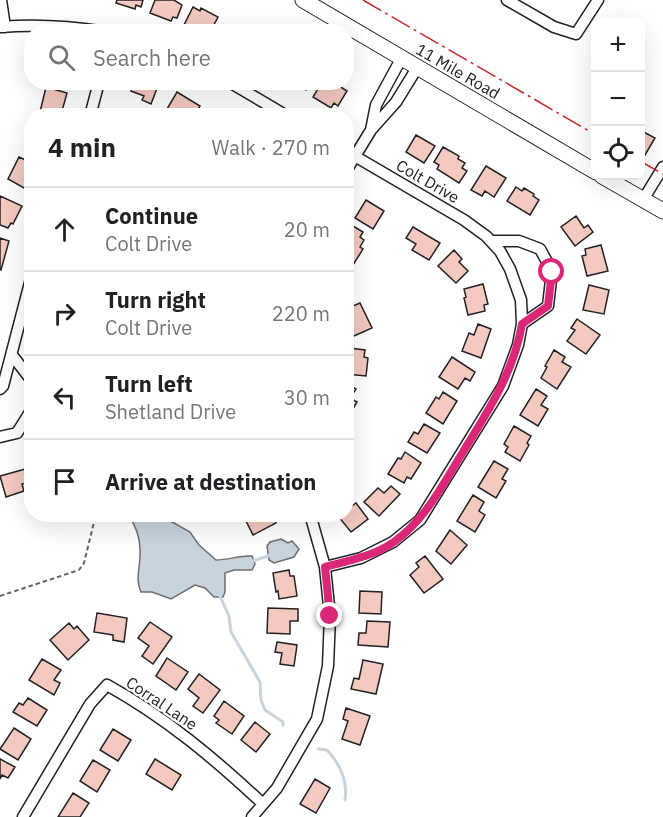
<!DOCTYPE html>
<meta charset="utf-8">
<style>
:root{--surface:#fff;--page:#f6f6f6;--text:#202124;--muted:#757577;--line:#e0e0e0}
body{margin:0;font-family:"IBM Plex Sans",sans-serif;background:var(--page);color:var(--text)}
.controls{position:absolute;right:18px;top:18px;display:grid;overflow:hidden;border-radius:12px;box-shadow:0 6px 24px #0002}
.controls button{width:54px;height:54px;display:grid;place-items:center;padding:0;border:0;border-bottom:2px solid var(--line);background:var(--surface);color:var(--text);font:30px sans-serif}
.stop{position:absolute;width:18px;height:18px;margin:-14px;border:4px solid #db2777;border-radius:50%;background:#fff}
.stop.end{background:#db2777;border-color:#fff;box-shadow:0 2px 6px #0008}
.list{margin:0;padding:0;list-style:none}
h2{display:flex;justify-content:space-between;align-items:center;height:78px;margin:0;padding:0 24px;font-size:26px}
h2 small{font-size:20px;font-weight:400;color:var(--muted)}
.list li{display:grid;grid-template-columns:39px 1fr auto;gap:18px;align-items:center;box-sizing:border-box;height:84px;padding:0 24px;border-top:2px solid var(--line)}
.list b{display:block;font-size:22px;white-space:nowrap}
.list p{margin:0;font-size:20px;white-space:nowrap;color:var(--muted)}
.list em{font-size:20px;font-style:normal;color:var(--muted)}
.icon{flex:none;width:33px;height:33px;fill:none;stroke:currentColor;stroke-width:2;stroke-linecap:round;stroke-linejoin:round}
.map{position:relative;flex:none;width:663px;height:817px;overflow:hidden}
.search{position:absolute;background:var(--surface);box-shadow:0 6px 24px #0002;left:24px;top:24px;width:330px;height:66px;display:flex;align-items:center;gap:15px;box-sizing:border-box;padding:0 21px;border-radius:24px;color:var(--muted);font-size:22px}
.panel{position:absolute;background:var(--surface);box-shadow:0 6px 24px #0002;left:24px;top:108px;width:330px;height:414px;border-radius:24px}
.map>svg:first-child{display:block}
</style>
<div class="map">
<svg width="663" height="817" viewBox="0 0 663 817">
<rect width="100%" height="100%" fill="#fff"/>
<path fill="#c7d3dd" stroke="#6f6f6f" stroke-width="1.5" d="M 128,515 L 160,515 L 190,532 L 199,545 L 216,560 C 229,560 240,555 252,556 L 255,564 L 252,570 L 234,570 L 225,573 L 225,592 L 223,597 L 214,597 L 205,588 L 195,585 L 171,599 L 152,592 L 141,592 C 135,579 140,569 140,555 C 141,539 137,527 128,515 Z
M 281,539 L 288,543 L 292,541 L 299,549 L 294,557 L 274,563 L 269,560 L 267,546 L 270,542 Z"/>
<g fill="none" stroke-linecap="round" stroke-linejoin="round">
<path stroke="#c7d3dd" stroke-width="3" d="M 250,562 L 271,555
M 219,594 L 229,616 L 231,632 L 260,682 L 261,700 L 265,710 L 283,722 L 283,725
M 318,749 L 327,750 C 340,764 348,780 345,800"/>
</g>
<path fill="#f3c9c0" stroke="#222" stroke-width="1.5" d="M 117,0 L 143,0 L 141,7 L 136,5 L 135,9 L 116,3 Z
M 155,0 L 174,0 L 182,5 L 177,18 L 173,17 L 171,21 L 150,13 Z
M 193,7 L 200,11 L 201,8 L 218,17 L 210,32 L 205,29 L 204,32 L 196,32 L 184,25 Z
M 134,82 L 159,83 L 151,104 L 142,100 L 144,96 L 131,91 Z
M 285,82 L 311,82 L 306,90 L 296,84 L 294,88 Z
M 322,82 L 330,84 L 333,82 L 347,91 L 338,106 L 334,103 L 331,108 L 313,97 Z
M 46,87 L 67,93 L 62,111 L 58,110 L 56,116 L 40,112 Z
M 177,92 L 200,106 L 194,116 L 178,116 L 167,109 Z
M 640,130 L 655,138 L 645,155 L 640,152 Z
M 416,135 L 435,146 L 424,163 L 406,152 Z
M 443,147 L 459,156 L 458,159 L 465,163 L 462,168 L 467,171 L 459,183 L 437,169 L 439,165 L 434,162 Z
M 19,157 L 32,163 L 32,181 L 30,184 L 27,182 L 24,188 L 8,179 Z
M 486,166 L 506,178 L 494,197 L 485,191 L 482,196 L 471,190 Z
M 516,187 L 522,191 L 524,188 L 534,194 L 533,196 L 539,200 L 530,215 L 507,201 Z
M 0,196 L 22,206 L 13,224 L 11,223 L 8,228 L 0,225 Z
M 366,200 L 384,211 L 373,229 L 355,218 Z
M 576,216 L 584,228 L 588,225 L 593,232 L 575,246 L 561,227 Z
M 353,226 L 363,232 L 360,237 L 364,240 L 360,247 L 363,249 L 353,265 L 346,261 L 346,237 Z
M 413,227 L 440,243 L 429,260 L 412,250 L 416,244 L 406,238 Z
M 0,238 L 9,241 L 1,270 L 0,270 Z
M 601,245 L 608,271 L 587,276 L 582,256 L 586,255 L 585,249 Z
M 454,250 L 462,259 L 459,262 L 468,271 L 456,283 L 438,266 Z
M 483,284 L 488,304 L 484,305 L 485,311 L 468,315 L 464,298 L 466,297 L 464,289 Z
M 589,285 L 609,290 L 604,314 L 583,310 Z
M 360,303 L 372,328 L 354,336 L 346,322 L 346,309 Z
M 577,319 L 600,335 L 586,354 L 567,341 L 575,330 L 571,328 Z
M 478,324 L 491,329 L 481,358 L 462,351 L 469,333 L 474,335 Z
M 349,348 L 365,350 L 364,357 L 368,358 L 366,376 L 346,374 Z
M 554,350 L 565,357 L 562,362 L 571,367 L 557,389 L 541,378 L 547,367 L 545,366 Z
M 452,357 L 475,372 L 470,381 L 465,378 L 458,389 L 439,377 Z
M 346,383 L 356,389 L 350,398 L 357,402 L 347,419 Z
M 536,389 L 547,396 L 541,405 L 548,409 L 538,426 L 520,415 Z
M 443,392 L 457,401 L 443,424 L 426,413 L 436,397 L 439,399 Z
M 424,424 L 440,433 L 427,453 L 408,442 L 414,432 L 418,434 Z
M 514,426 L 531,436 L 527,443 L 529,445 L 520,461 L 505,452 L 508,447 L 504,444 Z
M 405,452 L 421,463 L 411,479 L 407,477 L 404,483 L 388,474 L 398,458 L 401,459 Z
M 494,461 L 508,469 L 502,479 L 506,481 L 496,498 L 478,487 Z
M 29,468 L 32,482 L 22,484 L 24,491 L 6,497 L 0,476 Z
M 391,486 L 400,494 L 379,516 L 364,502 L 378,488 L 384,493 Z
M 473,495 L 484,502 L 479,511 L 485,515 L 475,532 L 457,521 Z
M 356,503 L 368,519 L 351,532 L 338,516 L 346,514 L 346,510 Z
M 272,514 L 276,523 L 253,535 L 245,519 L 253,514 Z
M 450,530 L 467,545 L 451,564 L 436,551 Z
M 425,556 L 443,579 L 424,593 L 410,575 L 419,567 L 416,563 Z
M 289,570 L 290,576 L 294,576 L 297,596 L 279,599 L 278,591 L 276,592 L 273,573 Z
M 360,591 L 382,592 L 381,614 L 359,613 Z
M 268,608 L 298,609 L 298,621 L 290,621 L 290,634 L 267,633 Z
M 97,613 L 127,618 L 124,642 L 113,640 L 113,635 L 94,632 Z
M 367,621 L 390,622 L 388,647 L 358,645 L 359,633 L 366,633 Z
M 150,622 L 172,637 L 153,664 L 142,656 L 149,646 L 138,638 Z
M 69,623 L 74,629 L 77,626 L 89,640 L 68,660 L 50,640 Z
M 277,642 L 297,645 L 294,666 L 280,664 L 282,653 L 275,652 Z
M 167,658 L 188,672 L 176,690 L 156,676 Z
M 42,659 L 61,670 L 54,680 L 60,683 L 54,695 L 29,680 Z
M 363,660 L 383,664 L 376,694 L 351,689 L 354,678 L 359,679 Z
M 199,674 L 220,690 L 203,713 L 193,706 L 199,698 L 188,689 Z
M 28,698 L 47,710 L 37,726 L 13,712 L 19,703 L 23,705 Z
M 224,701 L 244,716 L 232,734 L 216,723 L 219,720 L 214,716 Z
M 346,708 L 370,716 L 360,745 L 342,739 L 348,721 L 343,719 Z
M 255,722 L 270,734 L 256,752 L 241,740 Z
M 14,728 L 31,739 L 18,760 L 0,749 Z
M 113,729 L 131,740 L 118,761 L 100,750 Z
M 0,759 L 15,767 L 8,778 L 2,775 L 0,779 Z
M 155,759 L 181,775 L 172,790 L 146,774 Z
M 93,760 L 110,770 L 97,792 L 80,781 Z
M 315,779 L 330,788 L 316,813 L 300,804 Z
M 73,793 L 89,803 L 80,817 L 58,817 Z"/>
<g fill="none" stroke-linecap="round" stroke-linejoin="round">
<g stroke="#222" stroke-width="13">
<path id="street" d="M 1,0 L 5,27
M 507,0 L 554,27 L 576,34 L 598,0
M 0,27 C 36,24 69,26 105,32
M 229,82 L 287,116
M 90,116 L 99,82
M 371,130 L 376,105 L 401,59
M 346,171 L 371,130 L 396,102 L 417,68
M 643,200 L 663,167
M 491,241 L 519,241 L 540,249 L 552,271 L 548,306 L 522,324
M 12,355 L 32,381
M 0,389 L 3,386 L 32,275
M 0,437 L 17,433 L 32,409
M 325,567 L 361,558 L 393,542 L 420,520 L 503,386 L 518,345 L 522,324 L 521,300 L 510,269 L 500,251 L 486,236 L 464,220 L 346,151
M 23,817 L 90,704 L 107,685 C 165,717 215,759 263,804
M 252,817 L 277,788 L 317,719 L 328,666 L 330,616 L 325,567 L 310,514"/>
</g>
<g stroke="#222" stroke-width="17">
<path id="secondary" d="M 303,0 L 596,172
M 602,176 L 663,211"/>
</g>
<path stroke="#646464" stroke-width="2" stroke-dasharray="4.5 3" stroke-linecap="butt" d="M 0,596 L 79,570 L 84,563 L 96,514"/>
<use href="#street" stroke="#fff" stroke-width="10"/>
<use href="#secondary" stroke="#fff" stroke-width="15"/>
<path stroke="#c62828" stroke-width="1.5" stroke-dasharray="21 4.5 3 4.5" stroke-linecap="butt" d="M 363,0 L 596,135
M 640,161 L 663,174"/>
</g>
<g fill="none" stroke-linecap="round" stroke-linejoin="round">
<path stroke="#db2777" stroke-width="8" d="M 330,616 L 325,567 C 348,561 374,556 394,542 C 426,519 443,484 463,452 C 488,411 514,372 522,324 L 548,306 L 552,272"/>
</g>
<g text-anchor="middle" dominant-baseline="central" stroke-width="4.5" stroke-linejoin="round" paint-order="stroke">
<g font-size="16" fill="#222" stroke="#fff">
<text transform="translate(458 71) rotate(30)">11 Mile Road</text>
<text transform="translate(428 181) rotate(30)">Colt Drive</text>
<text transform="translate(162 703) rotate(34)">Corral Lane</text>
</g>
</g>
</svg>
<div class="controls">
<button>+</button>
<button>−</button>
<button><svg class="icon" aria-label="locate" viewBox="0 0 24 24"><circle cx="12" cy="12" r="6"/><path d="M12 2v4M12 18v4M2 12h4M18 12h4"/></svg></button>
</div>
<div class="stop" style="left:552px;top:272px"></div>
<div class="stop end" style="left:330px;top:616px"></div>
<div class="search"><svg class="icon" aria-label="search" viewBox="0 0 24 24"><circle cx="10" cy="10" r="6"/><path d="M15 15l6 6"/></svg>Search here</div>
<section class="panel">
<h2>4 min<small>Walk · 270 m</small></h2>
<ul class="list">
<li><svg class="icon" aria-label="ahead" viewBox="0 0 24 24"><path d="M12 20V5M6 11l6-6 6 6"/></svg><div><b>Continue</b><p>Colt Drive</p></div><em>20 m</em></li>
<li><svg class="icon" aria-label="right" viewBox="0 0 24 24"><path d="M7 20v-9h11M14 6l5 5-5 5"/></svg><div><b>Turn right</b><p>Colt Drive</p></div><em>220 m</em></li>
<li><svg class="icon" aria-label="left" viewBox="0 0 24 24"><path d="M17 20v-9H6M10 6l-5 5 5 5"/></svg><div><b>Turn left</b><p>Shetland Drive</p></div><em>30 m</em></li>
<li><svg class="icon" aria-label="arrive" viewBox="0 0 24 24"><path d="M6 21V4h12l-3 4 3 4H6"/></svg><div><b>Arrive at destination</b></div></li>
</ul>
</section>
</div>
